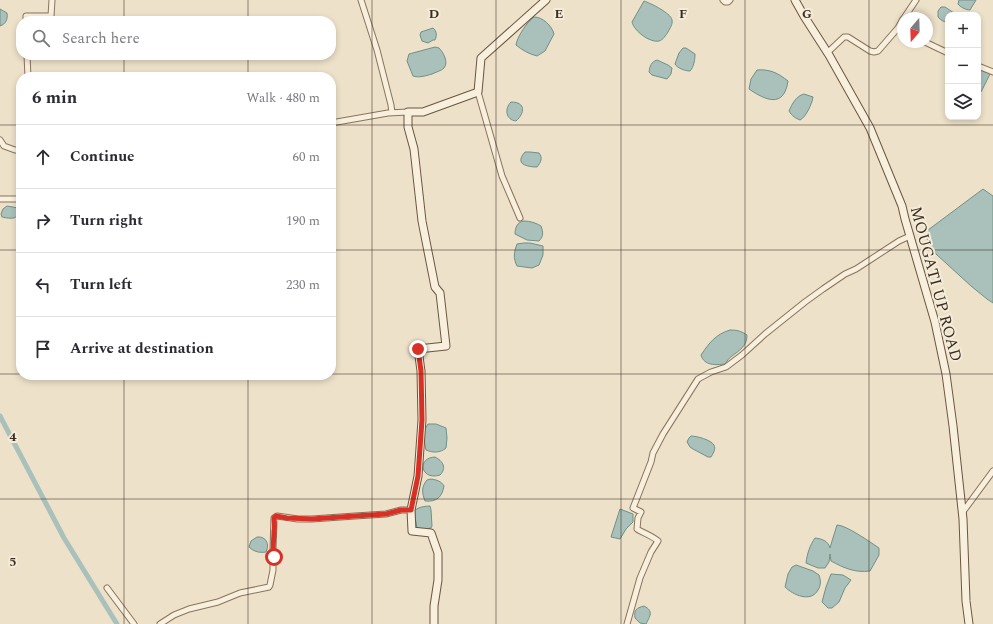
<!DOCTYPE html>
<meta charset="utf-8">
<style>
:root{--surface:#fff;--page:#f2f2f3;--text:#2b2b33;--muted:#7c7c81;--line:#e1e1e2}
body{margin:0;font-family:Spectral,serif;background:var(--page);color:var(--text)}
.controls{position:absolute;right:12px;top:12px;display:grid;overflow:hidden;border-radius:8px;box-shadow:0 2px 6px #0003}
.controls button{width:36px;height:36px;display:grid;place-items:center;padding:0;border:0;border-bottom:1px solid var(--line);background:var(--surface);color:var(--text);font:20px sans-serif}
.compass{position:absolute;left:897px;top:12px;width:36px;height:36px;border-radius:50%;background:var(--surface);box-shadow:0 2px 6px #0003;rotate:199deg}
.stop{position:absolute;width:12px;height:12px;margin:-9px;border:3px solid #d93025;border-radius:50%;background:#fff}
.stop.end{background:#d93025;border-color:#fff;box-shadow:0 1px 4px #0008}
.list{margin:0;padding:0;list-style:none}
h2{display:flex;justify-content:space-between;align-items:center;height:52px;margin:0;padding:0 16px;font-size:17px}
h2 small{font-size:13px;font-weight:400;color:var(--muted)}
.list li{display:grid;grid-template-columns:26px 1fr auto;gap:12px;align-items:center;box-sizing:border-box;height:64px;padding:0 16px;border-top:1px solid var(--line)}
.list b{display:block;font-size:15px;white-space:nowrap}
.list em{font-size:13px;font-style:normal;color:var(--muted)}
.icon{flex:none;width:22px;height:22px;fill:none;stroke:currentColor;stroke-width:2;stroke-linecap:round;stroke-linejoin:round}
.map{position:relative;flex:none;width:993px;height:624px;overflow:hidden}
.search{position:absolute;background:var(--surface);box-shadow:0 2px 6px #0003;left:16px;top:16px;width:320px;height:44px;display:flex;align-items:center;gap:10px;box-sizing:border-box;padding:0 14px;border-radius:16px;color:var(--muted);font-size:15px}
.panel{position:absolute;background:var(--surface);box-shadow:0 2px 6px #0003;left:16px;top:72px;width:320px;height:308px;border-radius:16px}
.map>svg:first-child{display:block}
</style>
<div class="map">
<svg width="993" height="624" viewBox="0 0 993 624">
<rect width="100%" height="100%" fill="#ede1c9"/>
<path fill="#a9c1ba" stroke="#709087" d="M 959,0 L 976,0 L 970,10 C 966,10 960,7 958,4 Z
M 644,1 C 650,3 671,13 672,20 C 673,24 670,28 668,32 C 666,35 663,40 659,41 C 650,43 634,31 632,22 Z
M 941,7 L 945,7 L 954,13 L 953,15 L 948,15 L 948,22 C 943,22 941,20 938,17 L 938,11 Z
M 0,9 L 7,13 C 8,19 6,24 0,26 Z
M 534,17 C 543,17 552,26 554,34 L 545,51 L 537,56 C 529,54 522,50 516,45 C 517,37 527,22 534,17 Z
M 433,28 C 437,31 437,36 435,40 L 433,40 L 428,43 L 422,41 L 420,35 L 421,32 Z
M 435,47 L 439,48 C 443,52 449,62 444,68 C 441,71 436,72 432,74 C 425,76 419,78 413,76 L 407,61 L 409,54 Z
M 683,48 L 686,48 L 695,54 C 695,59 694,67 690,71 C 685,71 677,68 675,64 L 679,53 Z
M 657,60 L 668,65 L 672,68 L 671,74 L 667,79 L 652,75 L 649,72 C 650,66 651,62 657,60 Z
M 978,69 L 989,73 L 990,74 L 981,92 L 978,94 Z
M 757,70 C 770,69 778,73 788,81 C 784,109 765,100 749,89 L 751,79 Z
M 804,94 L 813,97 C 812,104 806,117 800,120 C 795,118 792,116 789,111 C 792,104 796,96 804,94 Z
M 511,102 C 526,102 525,113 516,121 C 506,120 504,109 511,102 Z
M 525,152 L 530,152 L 539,153 C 543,158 541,162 537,167 C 527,167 514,164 525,152 Z
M 983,189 L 993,196 L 993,303 L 987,299 L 971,286 L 936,254 L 924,233 Z
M 7,206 L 18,208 C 21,220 10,219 2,217 L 1,214 L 3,209 Z
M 524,221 C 530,221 536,223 541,226 C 543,232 544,236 539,241 L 527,240 L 515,234 C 515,228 517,222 524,221 Z
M 524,243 L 530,243 L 543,246 L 543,255 L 539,265 L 532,268 L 517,266 C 513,258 514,252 517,244 Z
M 730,330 C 737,330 741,331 747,335 C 747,346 740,350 732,356 C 729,358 727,361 725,364 C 716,365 704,366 701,355 C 709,343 716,334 730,330 Z
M 428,424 L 436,424 L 446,428 L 447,438 L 446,448 C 440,453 433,453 426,450 C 424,440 422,432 428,424 Z
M 691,436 C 697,436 711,440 714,445 C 716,449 713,454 711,457 L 708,457 L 693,449 L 690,447 L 687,442 L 689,438 Z
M 435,457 C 443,461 447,468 440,475 C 421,481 416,458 435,457 Z
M 431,479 C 437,480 441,481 444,486 C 442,497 437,502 425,501 C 422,493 421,487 427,480 Z
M 430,506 L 431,510 L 432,526 L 431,528 L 426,529 L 417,528 L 415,517 L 415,510 C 419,507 425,506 430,506 Z
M 620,509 L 633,514 L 633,522 L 626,529 L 620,539 L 611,537 Z
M 837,525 C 846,525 870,542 879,548 L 879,555 L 870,571 C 855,573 844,568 831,561 L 830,554 L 829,562 L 825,568 L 818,568 L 806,563 C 807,554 810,545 815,538 C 823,539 828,541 830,548 L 832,541 Z
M 257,537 C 266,536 270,544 266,552 C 260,553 254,552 249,547 L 251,541 Z
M 796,565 L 813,571 L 819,575 C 821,581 821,585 818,590 C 811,603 793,595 785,587 L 788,574 L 792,567 Z
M 831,574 L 843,575 L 851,580 L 845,588 L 839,602 L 832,608 L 828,608 L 822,602 L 826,587 Z
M 644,606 C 654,611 650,616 646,624 L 640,623 L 635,618 C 634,610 636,608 644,606 Z"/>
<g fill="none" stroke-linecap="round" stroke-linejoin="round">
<path stroke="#a9c1ba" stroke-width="5" d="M 0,416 L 64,538 L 117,624"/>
<g stroke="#88745e" stroke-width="7">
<path id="street" d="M 361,0 L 377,50 L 391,105 L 392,113
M 723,0 L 725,2 L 728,2 L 730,0
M 904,18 L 916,0
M 26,21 L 26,16 L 51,16 L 52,0
M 925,42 L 948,53
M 827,53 L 844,37 L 848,37 L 870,51 L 874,52 L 878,51 L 898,28 L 903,19
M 27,55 L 28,77
M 978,66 L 993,72
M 478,92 L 502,176 L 520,218
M 331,123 L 388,113 L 408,112
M 0,140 L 4,146 L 15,150 L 21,150
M 0,199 L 21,199
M 962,513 L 993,471
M 107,588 L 134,624
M 160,624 L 174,615 L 189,609 L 218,602 L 240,593 L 269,587 L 270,585 L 273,570 L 273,549 L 274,518 L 277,516 L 298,519 L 312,519 L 355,516 L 386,514 L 401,510 L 411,510
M 627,624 L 640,578 L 651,552 L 658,541 C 651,535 643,533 637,529 L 638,518 L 641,512 L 633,508 L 651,462 L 653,453 L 663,434 L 698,379 L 711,372 L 726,367 L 742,355 L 765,334 L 805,302 L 823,289 L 845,274 L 856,269 L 899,241 L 910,236"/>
</g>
<g stroke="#6a5541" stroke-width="9">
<path id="secondary" d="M 795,0 L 804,16 L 829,55 L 870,128 L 902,206 L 905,219 L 935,322 L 946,374 L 953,426 L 963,519 L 966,601 L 969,624
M 434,624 L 434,606 L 438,580 L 438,553 L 431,533 L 412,531 L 411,510 L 418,476 L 422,420 L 421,371 L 418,349 L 446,346 L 440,293 L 435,287 L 422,221 L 414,149 L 408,127 L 408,112 L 423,112 L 478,92 L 481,58 L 546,0"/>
</g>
<use href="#street" stroke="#f8efdc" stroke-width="5"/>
<use href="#secondary" stroke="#f8efdc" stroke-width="7"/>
</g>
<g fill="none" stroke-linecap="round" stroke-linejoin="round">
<path stroke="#d93025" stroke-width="5" d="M 274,557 C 272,548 274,540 274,531 C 275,526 274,522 274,518 L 276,516 L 287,518 L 312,519 L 355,516 L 386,514 L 401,510 L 411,510 L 418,476 L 422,420 L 421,371 L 418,349"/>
</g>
<path fill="none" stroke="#3a2c21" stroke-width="1" stroke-opacity="0.55" d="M 124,0 L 124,21M 248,0 L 248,21M 372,0 L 372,624M 496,0 L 496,624M 621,0 L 621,624M 745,0 L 745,624M 869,0 L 869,624M 124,55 L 124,77M 248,55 L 248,77M 0,125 L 21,125M 331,125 L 993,125M 0,250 L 21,250M 331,250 L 993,250M 0,374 L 21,374M 331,374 L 993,374M 124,375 L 124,624M 248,375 L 248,624M 0,499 L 993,499"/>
<g text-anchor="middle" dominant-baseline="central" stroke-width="4" stroke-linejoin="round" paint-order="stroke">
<g font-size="16" fill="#3a2c21" stroke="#f4ecd8">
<text transform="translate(936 284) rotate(75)">MOUGATI UP ROAD</text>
</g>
</g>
<g font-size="13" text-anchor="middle" font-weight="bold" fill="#3a2c21" stroke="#f4ecd8" stroke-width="4" stroke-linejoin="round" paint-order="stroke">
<text x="434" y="18">D</text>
<text x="559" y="18">E</text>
<text x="683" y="18">F</text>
<text x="807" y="18">G</text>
<text x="13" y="441">4</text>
<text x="13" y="566">5</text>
</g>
</svg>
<div class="controls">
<button>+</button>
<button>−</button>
<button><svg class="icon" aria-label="layers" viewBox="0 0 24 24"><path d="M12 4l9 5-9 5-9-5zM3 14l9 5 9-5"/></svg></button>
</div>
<svg class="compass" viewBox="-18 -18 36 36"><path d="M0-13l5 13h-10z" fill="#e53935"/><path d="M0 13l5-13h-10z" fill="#7c7c81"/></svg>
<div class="stop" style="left:274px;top:557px"></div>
<div class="stop end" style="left:418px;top:349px"></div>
<div class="search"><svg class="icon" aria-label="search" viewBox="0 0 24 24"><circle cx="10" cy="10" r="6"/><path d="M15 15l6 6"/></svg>Search here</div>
<section class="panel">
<h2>6 min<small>Walk · 480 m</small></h2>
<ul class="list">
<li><svg class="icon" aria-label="ahead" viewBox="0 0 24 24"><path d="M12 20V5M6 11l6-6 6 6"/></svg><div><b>Continue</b></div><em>60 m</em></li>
<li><svg class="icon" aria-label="right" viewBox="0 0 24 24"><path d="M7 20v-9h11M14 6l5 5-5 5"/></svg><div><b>Turn right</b></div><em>190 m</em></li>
<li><svg class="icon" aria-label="left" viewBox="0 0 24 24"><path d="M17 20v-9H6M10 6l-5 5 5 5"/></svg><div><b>Turn left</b></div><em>230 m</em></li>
<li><svg class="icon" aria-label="arrive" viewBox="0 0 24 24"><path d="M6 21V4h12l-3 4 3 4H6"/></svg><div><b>Arrive at destination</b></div></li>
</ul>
</section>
</div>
